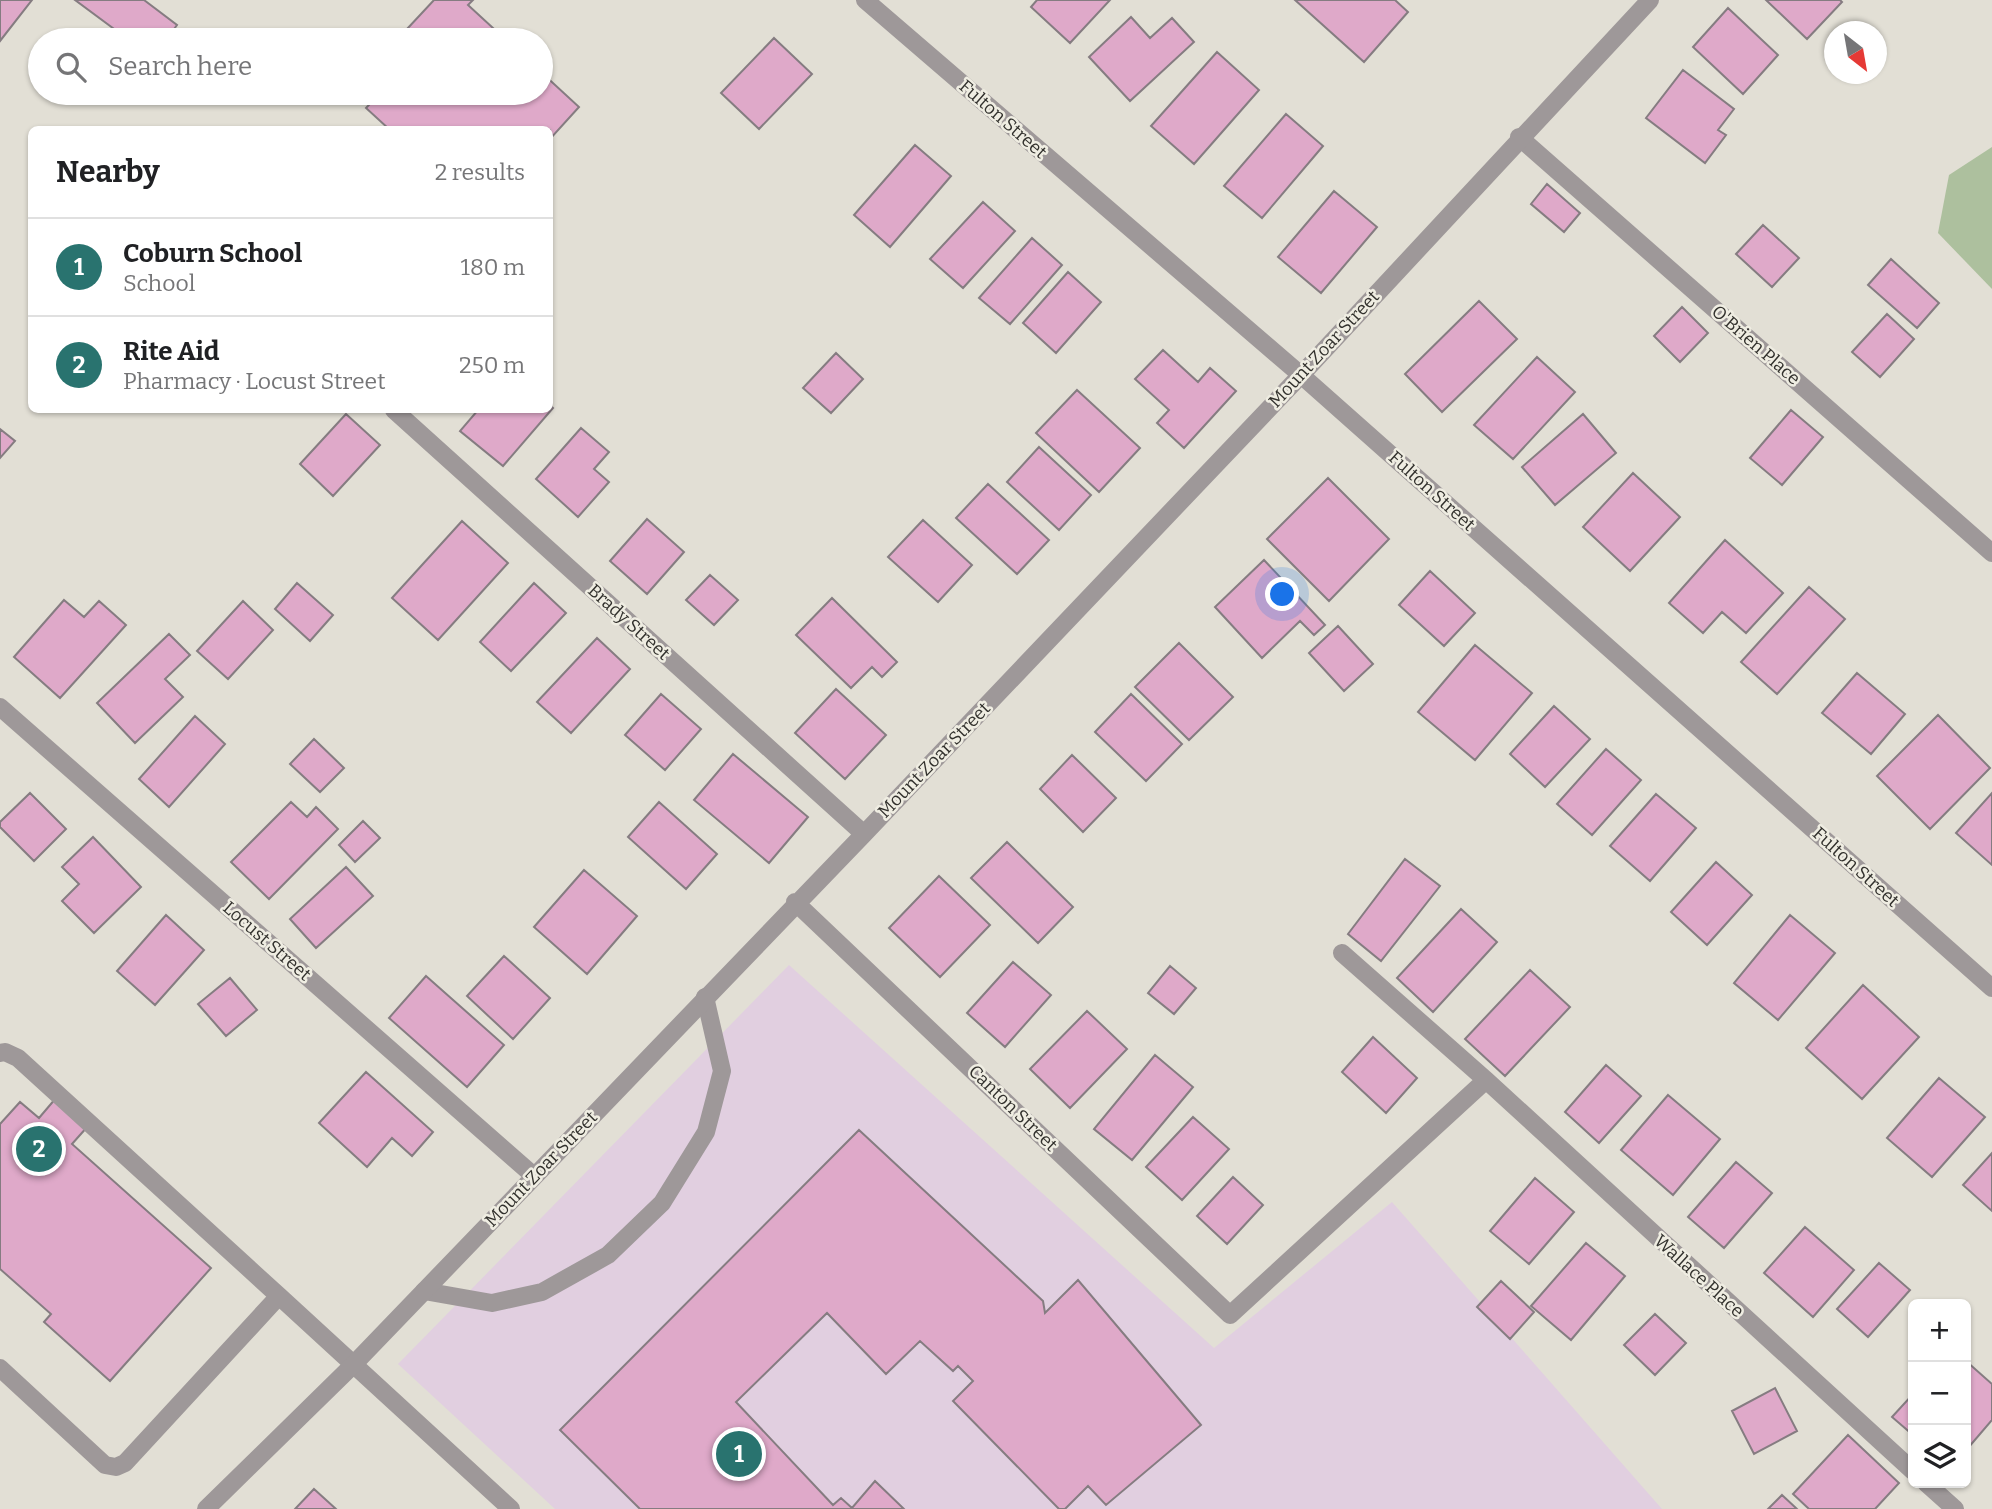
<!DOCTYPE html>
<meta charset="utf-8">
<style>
:root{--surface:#fff;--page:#f2f2f2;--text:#202124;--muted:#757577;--line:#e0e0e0;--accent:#29736f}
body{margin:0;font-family:Bitter,serif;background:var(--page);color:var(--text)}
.controls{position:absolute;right:21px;bottom:21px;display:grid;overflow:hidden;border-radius:10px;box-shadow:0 2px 5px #0004}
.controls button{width:63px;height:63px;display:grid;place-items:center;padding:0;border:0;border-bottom:2px solid var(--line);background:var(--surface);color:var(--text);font:35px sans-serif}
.compass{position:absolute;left:1824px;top:21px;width:63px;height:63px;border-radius:50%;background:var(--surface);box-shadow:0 2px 5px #0004;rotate:149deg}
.you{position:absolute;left:1283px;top:595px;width:24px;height:24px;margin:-18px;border:5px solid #fff;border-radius:50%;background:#1a73e8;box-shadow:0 0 0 10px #1a73e833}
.badge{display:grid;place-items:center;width:46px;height:46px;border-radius:50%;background:var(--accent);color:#fff;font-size:23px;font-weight:700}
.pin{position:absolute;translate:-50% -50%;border:4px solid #fff;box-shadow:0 2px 7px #0006}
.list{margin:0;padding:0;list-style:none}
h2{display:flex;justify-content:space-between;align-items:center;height:91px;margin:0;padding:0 28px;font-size:30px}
h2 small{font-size:23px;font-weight:400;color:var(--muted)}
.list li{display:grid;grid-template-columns:46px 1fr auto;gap:21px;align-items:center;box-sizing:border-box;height:98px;padding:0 28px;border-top:2px solid var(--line)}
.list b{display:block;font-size:26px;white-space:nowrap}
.list p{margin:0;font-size:23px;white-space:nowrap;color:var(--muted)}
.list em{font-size:23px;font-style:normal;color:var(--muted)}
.icon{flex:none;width:38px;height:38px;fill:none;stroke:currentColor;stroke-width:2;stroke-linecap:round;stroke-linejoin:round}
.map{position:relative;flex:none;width:1992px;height:1509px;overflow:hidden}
.search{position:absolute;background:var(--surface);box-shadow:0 2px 5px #0004;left:28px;top:28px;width:525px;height:77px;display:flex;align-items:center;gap:18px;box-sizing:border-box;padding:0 24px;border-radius:38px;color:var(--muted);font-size:26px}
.panel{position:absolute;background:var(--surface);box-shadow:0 2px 5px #0004;left:28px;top:126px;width:525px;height:287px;border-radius:10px}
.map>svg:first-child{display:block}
</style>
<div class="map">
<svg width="1992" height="1509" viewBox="0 0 1992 1509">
<rect width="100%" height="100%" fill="#e2dfd5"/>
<path fill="#e1cfe0" d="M 789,965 L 1214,1348 L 1392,1202 L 1662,1509 L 555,1509 L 398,1364 Z"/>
<path fill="#adc09e" d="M 1992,147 L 1992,289 L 1938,233 L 1949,175 Z"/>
<path fill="#dfa9c9" stroke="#857c81" stroke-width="2" d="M 0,0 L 32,0 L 0,41 Z
M 75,0 L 144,0 L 177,25 L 166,40 L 129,40 Z
M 434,0 L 473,0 L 468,5 L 506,40 L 419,40 L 407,29 Z
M 1037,0 L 1110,0 L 1070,43 L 1031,7 Z
M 1295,0 L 1395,0 L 1408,12 L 1364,62 Z
M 1766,0 L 1840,0 L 1842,2 L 1807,39 Z
M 1728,8 L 1778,55 L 1743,94 L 1693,47 Z
M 1131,17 L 1150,38 L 1172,18 L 1194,42 L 1130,101 L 1089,57 Z
M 774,38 L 812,74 L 759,129 L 721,93 Z
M 1217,52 L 1259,90 L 1194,164 L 1151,126 Z
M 1683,70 L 1734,109 L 1718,130 L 1726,135 L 1705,163 L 1646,118 Z
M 541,72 L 579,107 L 550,139 L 550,130 L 390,130 L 366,108 L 380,93 L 541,93 Z
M 1286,114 L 1323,146 L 1262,218 L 1224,186 Z
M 915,145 L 951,176 L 890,247 L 854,215 Z
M 1547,184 L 1580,213 L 1564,232 L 1531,204 Z
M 1334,191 L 1377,227 L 1321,293 L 1278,257 Z
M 983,202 L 1015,231 L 963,288 L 930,259 Z
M 1763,225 L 1799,258 L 1772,287 L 1736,254 Z
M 1032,238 L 1062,265 L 1010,324 L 979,298 Z
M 1891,259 L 1939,303 L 1917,328 L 1868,285 Z
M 1068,272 L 1101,302 L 1056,353 L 1023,323 Z
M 1479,301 L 1517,339 L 1442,412 L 1405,374 Z
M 1682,307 L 1708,333 L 1680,362 L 1654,336 Z
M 1887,314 L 1914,339 L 1880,377 L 1852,352 Z
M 1163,350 L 1198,382 L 1210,368 L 1236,391 L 1184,448 L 1157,423 L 1169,410 L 1135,379 Z
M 836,353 L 863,379 L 831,413 L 803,388 Z
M 1537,357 L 1575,392 L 1513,459 L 1474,425 Z
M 1077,390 L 1140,448 L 1099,492 L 1036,433 Z
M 550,405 L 553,408 L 503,466 L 460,431 L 478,410 L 550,410 Z
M 1791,410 L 1823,437 L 1782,485 L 1750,458 Z
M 346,414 L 380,445 L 333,496 L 300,464 Z
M 1583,414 L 1616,453 L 1555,505 L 1522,467 Z
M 581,428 L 609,452 L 594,469 L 609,482 L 578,517 L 536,479 Z
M 0,429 L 15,441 L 0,458 Z
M 1039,447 L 1091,495 L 1059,530 L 1007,482 Z
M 1633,473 L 1680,517 L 1630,571 L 1583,527 Z
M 1328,478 L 1389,539 L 1329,601 L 1267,539 Z
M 988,484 L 1049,540 L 1017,574 L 956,518 Z
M 647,519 L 684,552 L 647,594 L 610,561 Z
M 923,520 L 972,565 L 938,602 L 888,557 Z
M 462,521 L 508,563 L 438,640 L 392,598 Z
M 1725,540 L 1783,593 L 1746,633 L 1722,612 L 1703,633 L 1669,603 Z
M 1264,560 L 1325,625 L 1314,635 L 1300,621 L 1262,658 L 1215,607 Z
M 1430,571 L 1475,613 L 1444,646 L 1399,605 Z
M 710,575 L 738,600 L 714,625 L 686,600 Z
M 297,583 L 333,615 L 310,641 L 275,609 Z
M 534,583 L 566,613 L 511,671 L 480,642 Z
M 1809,587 L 1845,619 L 1777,694 L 1741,662 Z
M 832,598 L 897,662 L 882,677 L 872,667 L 851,688 L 796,635 Z
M 64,600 L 84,617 L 99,601 L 126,625 L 60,698 L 14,657 Z
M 243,601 L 273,630 L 228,679 L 197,651 Z
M 1338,626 L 1373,664 L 1344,691 L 1309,653 Z
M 169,634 L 190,655 L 165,679 L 183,697 L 135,743 L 97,703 Z
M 597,638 L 630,669 L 571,733 L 537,702 Z
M 1179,643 L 1233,697 L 1189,740 L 1135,687 Z
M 1475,645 L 1532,693 L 1475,760 L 1418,712 Z
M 1857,673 L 1905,714 L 1871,754 L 1822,713 Z
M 836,689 L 886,735 L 845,779 L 795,733 Z
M 661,694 L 701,729 L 665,770 L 625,735 Z
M 1131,694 L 1182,744 L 1146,781 L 1095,732 Z
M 1554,706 L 1590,739 L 1545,787 L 1510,754 Z
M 1938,715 L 1990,768 L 1930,829 L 1877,776 Z
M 195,716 L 225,744 L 169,807 L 139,779 Z
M 314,739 L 344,768 L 320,792 L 290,764 Z
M 1606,749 L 1641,780 L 1592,835 L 1557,804 Z
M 733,754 L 808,817 L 769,863 L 694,800 Z
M 1072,755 L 1116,798 L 1083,832 L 1040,789 Z
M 30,793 L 66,829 L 34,861 L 0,827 L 0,822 Z
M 1992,793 L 1992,865 L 1956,833 Z
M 1656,794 L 1696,828 L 1650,881 L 1610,846 Z
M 291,802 L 307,817 L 316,807 L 338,829 L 269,899 L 231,862 Z
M 659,802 L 717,854 L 686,889 L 628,837 Z
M 363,821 L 380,838 L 355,862 L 339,845 Z
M 93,837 L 141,887 L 94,933 L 62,901 L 79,884 L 62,867 Z
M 1007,842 L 1073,907 L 1038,943 L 971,878 Z
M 1405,859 L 1440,886 L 1381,961 L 1348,934 Z
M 1716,862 L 1752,895 L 1707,945 L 1671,912 Z
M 346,867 L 373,896 L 316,948 L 290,919 Z
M 584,870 L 637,916 L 587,974 L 534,927 Z
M 939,876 L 990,925 L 940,977 L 889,928 Z
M 1461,909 L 1497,942 L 1433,1012 L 1397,978 Z
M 166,915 L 204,950 L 155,1005 L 117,971 Z
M 1790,915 L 1835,953 L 1778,1020 L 1734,983 Z
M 504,956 L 550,998 L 513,1039 L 467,996 Z
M 1013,962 L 1051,995 L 1005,1047 L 967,1013 Z
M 1170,966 L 1196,988 L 1174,1014 L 1148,993 Z
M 1530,970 L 1570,1007 L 1505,1076 L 1465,1039 Z
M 426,976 L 504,1045 L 467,1087 L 389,1018 Z
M 230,978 L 257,1010 L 226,1036 L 198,1004 Z
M 1863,985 L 1919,1037 L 1862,1099 L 1806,1048 Z
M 1087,1011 L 1127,1049 L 1070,1108 L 1030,1069 Z
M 1373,1037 L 1417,1078 L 1386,1113 L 1342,1072 Z
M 1155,1055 L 1193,1087 L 1132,1160 L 1094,1129 Z
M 1606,1065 L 1641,1096 L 1599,1143 L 1565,1112 Z
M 366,1072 L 433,1132 L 412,1156 L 392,1138 L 367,1167 L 319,1123 Z
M 1939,1078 L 1985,1117 L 1932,1177 L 1887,1138 Z
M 1668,1095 L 1720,1139 L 1673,1195 L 1621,1150 Z
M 56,1098 L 88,1126 L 72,1144 L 211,1268 L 110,1381 L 44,1322 L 51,1314 L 0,1269 L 0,1124 L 20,1102 L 39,1118 Z
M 1193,1117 L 1229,1149 L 1182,1200 L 1146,1167 Z
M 859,1130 L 1043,1301 L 1045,1313 L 1078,1280 L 1201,1425 L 1106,1505 L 1088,1486 L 1065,1509 L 1059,1509 L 953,1401 L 973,1381 L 958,1366 L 953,1371 L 920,1341 L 886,1374 L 827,1313 L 736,1402 L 833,1505 L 841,1498 L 852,1508 L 875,1481 L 904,1509 L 640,1509 L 560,1430 Z
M 1992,1153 L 1992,1211 L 1963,1185 Z
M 1736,1162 L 1772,1193 L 1724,1248 L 1688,1217 Z
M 1233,1177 L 1263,1205 L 1227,1244 L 1197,1216 Z
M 1535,1178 L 1574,1212 L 1529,1264 L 1490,1231 Z
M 1805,1227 L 1854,1270 L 1813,1317 L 1764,1273 Z
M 1586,1243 L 1625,1276 L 1571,1340 L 1531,1306 Z
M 1879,1263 L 1910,1290 L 1868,1337 L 1837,1309 Z
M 1501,1281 L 1534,1312 L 1510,1339 L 1477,1307 Z
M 1655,1314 L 1686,1343 L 1655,1375 L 1624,1345 Z
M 1966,1361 L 1992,1384 L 1992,1420 L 1968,1448 Z
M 1775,1388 L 1797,1431 L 1754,1454 L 1732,1411 Z
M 1913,1394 L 1913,1435 L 1892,1417 Z
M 1848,1435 L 1899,1483 L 1875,1509 L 1809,1509 L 1793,1494 Z
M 314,1489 L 336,1509 L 295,1509 Z
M 1782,1495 L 1797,1509 L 1768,1509 Z"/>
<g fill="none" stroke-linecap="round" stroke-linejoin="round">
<path stroke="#9e9899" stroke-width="18" d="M 1519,137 L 1992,553
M 0,1053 L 5,1052 L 18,1058 L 279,1296
M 424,1291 L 492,1303 L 542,1292 L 608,1255 L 662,1203 L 706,1132 L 722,1071 L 705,997
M 0,1368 L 105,1465 L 116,1467 L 125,1463 L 279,1296 L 511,1509"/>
<path stroke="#9e9899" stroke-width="18" d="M 865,0 L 1301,375 L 1992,988
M 394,410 L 864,834
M 0,707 L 534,1176
M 795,902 L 1230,1315 L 1486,1080
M 1342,953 L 1486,1080 L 1913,1471
M 1926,1483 L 1955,1509
M 206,1509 L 353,1365 L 864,834 L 1301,375 L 1650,0"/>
</g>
<g text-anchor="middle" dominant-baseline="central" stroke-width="5" stroke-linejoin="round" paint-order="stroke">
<g font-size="18" fill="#32312d" stroke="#efede2">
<text transform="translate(1003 119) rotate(41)">Fulton Street</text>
<text transform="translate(1756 345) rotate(41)">O'Brien Place</text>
<text transform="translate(1324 349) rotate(-47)">Mount Zoar Street</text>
<text transform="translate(1432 491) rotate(42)">Fulton Street</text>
<text transform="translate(629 622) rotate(42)">Brady Street</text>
<text transform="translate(934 760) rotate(-46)">Mount Zoar Street</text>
<text transform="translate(1856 867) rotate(42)">Fulton Street</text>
<text transform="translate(267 941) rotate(41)">Locust Street</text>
<text transform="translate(1013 1108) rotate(44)">Canton Street</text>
<text transform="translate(541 1169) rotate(-46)">Mount Zoar Street</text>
<text transform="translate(1699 1276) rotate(42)">Wallace Place</text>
</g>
</g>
</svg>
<div class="controls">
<button>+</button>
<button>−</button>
<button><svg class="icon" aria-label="layers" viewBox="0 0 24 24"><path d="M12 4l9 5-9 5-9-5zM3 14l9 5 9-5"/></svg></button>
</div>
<svg class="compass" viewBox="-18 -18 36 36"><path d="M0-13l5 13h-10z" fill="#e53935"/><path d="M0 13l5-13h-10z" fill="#757577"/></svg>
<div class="you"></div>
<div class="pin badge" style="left:739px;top:1454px">1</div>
<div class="pin badge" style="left:39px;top:1149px">2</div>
<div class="search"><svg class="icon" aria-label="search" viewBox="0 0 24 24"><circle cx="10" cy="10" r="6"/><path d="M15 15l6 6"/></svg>Search here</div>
<section class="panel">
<h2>Nearby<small>2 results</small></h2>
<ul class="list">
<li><span class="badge">1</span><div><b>Coburn School</b><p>School</p></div><em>180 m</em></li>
<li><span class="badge">2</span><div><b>Rite Aid</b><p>Pharmacy · Locust Street</p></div><em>250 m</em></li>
</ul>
</section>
</div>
